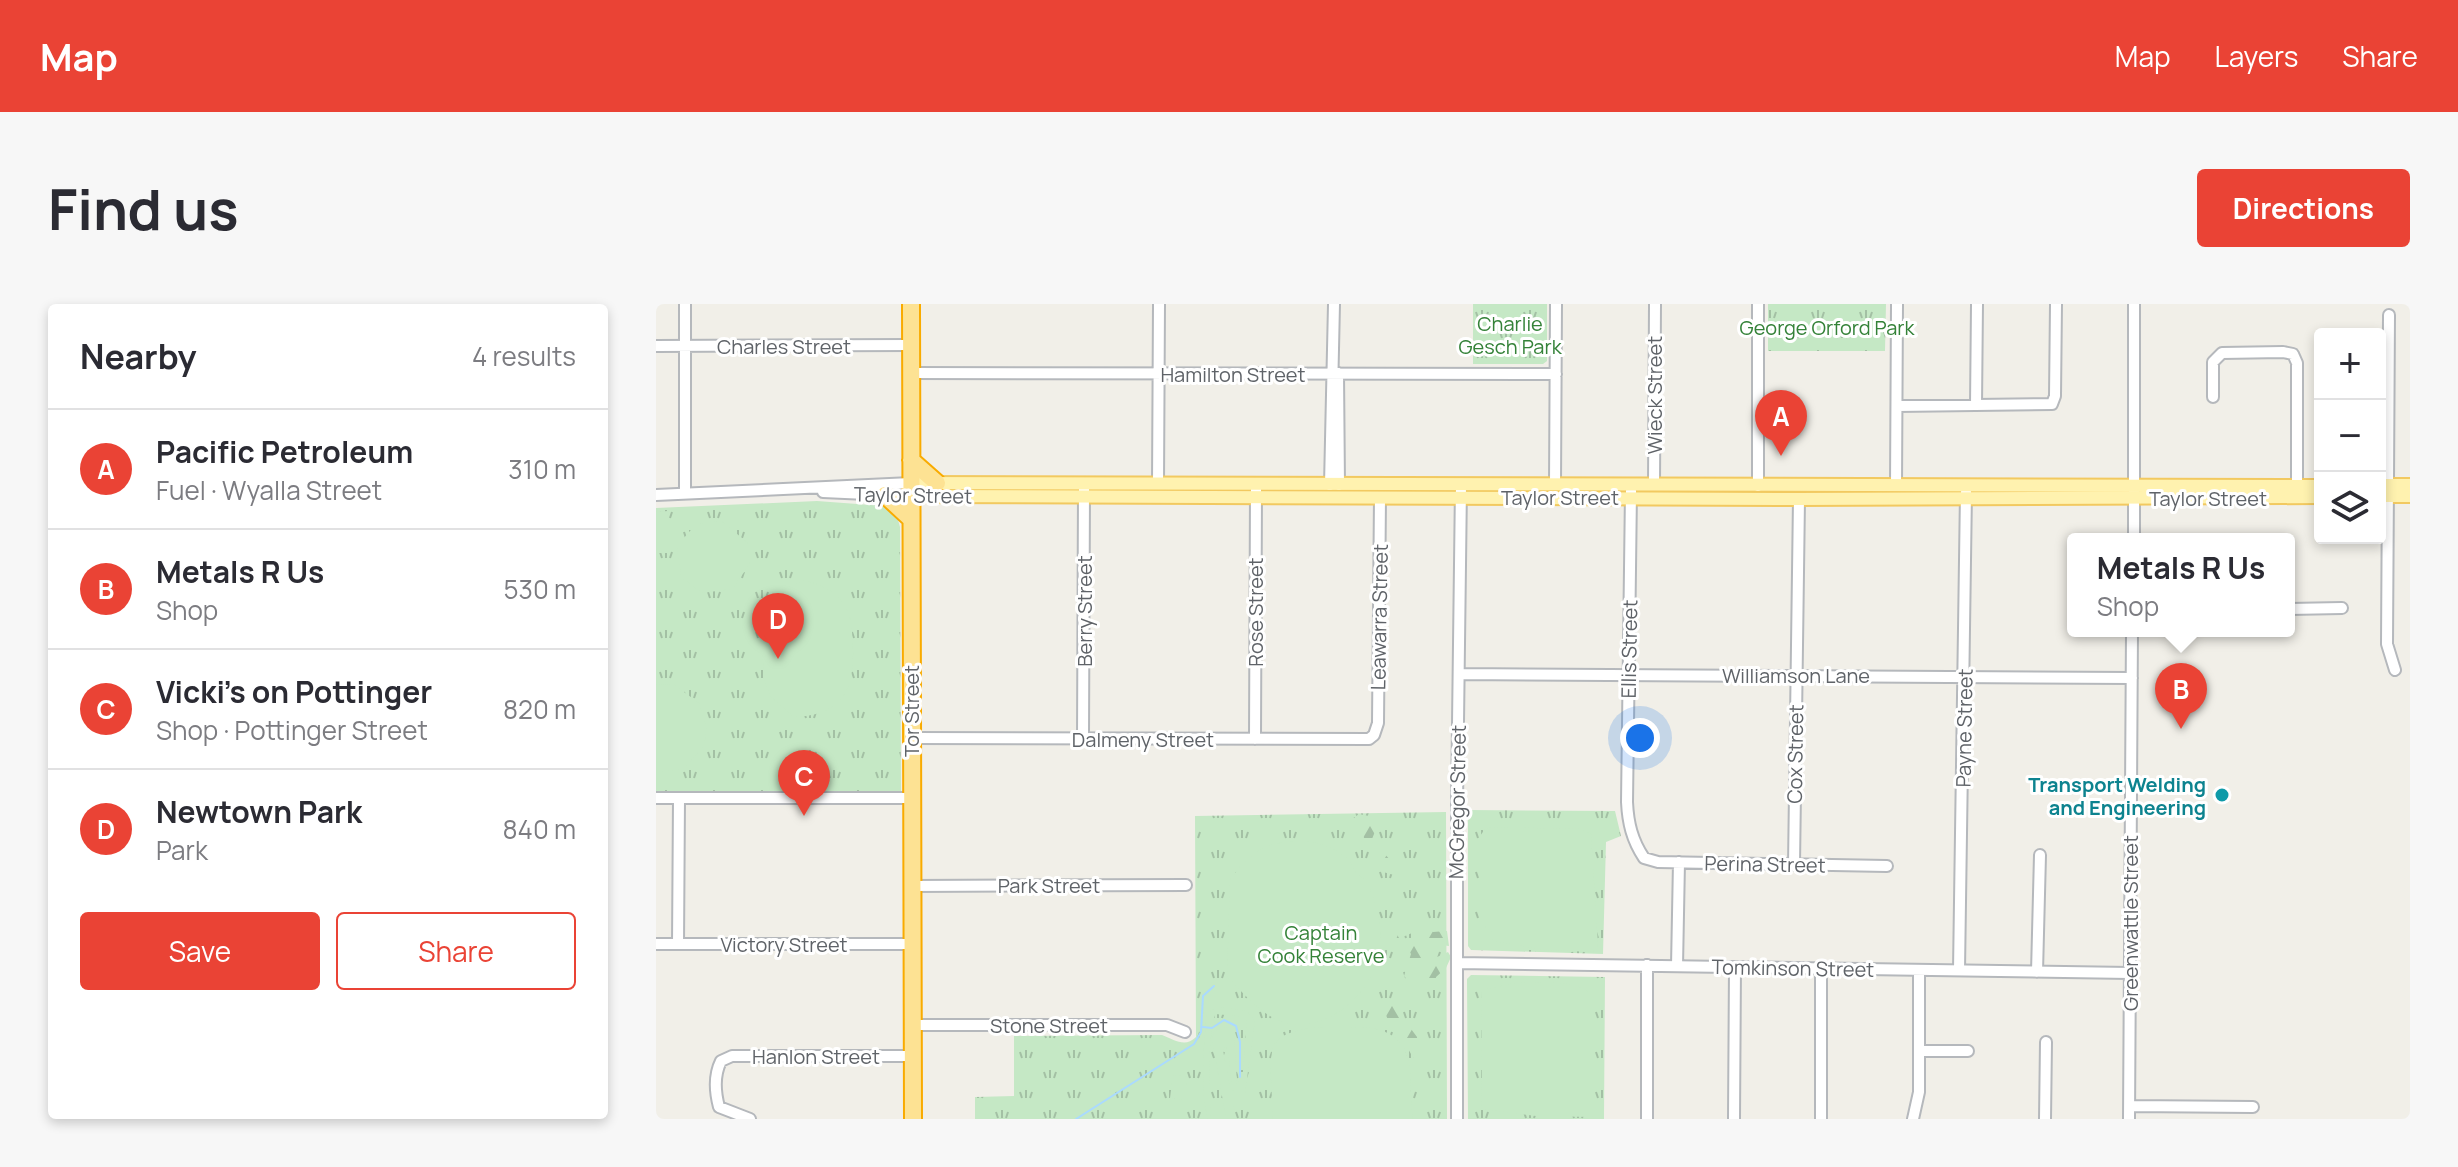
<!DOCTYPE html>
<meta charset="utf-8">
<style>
:root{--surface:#fff;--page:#f7f7f7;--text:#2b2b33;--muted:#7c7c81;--line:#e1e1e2;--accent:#ea4335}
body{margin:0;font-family:Manrope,sans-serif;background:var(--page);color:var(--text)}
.controls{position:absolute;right:24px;top:24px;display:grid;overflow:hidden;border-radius:8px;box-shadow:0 4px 12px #0003}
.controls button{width:72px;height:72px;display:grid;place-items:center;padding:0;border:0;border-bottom:2px solid var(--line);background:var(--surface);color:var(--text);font:40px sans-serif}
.you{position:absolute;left:984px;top:434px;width:28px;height:28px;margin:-20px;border:6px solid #fff;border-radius:50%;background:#1a73e8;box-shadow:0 0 0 12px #1a73e833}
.badge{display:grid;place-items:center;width:52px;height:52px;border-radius:50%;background:var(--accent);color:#fff;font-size:26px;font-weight:700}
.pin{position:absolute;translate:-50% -66px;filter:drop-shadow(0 2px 4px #0008)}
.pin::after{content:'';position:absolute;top:42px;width:28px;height:24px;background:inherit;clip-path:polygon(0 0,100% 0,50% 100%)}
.popup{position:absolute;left:1411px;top:229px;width:228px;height:104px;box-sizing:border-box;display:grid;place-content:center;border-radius:8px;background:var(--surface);filter:drop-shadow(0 2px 6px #0005);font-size:26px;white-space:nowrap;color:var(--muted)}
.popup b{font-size:30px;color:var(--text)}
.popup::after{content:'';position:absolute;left:50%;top:100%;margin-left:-16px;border:16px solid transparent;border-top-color:var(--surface)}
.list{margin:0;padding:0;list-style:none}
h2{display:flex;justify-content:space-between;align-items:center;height:104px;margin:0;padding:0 32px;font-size:34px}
h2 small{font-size:26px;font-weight:400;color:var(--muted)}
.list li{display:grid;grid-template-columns:52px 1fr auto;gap:24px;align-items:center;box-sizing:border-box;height:120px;padding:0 32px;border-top:2px solid var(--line)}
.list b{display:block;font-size:30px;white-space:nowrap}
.list p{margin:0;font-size:26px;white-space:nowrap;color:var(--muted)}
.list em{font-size:26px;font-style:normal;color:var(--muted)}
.actions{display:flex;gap:16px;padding:24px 32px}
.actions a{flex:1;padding:18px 0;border:2px solid var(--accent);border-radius:8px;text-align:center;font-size:28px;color:var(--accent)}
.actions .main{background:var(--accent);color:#fff}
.icon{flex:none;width:44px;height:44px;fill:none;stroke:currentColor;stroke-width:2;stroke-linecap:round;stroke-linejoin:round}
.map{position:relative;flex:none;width:1754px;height:815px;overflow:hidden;border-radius:8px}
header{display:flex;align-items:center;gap:48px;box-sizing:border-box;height:112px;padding:0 40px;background:var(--accent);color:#fff}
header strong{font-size:38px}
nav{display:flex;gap:44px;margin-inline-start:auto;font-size:28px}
.intro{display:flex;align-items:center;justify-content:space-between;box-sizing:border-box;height:192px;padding:0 48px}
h1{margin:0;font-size:56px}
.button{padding:20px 36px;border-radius:8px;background:var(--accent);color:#fff;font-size:28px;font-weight:700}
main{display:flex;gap:48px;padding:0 48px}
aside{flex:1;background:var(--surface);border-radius:8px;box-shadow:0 4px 12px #0003}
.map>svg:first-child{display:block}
</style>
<header>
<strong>Map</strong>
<nav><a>Map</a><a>Layers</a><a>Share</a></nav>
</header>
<div class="intro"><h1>Find us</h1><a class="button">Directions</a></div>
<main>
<aside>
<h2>Nearby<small>4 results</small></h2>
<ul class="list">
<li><span class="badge">A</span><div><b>Pacific Petroleum</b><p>Fuel · Wyalla Street</p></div><em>310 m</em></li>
<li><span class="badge">B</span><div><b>Metals R Us</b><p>Shop</p></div><em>530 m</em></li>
<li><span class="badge">C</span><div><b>Vicki's on Pottinger</b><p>Shop · Pottinger Street</p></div><em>820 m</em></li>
<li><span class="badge">D</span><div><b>Newtown Park</b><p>Park</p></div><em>840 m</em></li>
</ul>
<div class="actions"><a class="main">Save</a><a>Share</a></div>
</aside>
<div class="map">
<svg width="1754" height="815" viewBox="0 0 1754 815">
<defs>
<pattern id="grass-tufts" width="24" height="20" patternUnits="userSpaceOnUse" patternTransform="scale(2)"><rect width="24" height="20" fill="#c5e8c5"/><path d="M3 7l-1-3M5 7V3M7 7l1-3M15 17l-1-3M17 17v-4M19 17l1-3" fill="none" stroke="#a3c0a4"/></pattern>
<pattern id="forest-firs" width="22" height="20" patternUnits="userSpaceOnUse" patternTransform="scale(2)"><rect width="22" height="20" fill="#c5e8c5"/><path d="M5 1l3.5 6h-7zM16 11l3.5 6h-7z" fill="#a3c0a4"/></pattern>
</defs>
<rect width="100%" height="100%" fill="#f1efe8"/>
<path fill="url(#grass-tufts)" d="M 817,0 L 891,0 L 891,57 L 887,60 L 817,60 Z
M 1112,0 L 1230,0 L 1229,47 L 1112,47 Z
M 161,197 L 228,202 L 240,209 L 244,223 L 245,487 L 0,487 L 0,204 Z
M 812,506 L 959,507 L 965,532 L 950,538 L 947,650 L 815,646 L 812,642 Z
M 790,508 L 791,815 L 319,815 L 319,793 L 358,792 L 358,732 L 506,731 C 519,736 529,744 540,733 L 539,512 Z
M 815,671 L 949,673 L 948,815 L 812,815 L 811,675 Z"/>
<path fill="url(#forest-firs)" d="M 703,510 L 723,514 L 726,522 L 720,525 L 716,535 L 722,547 L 727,548 L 735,557 L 733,564 L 738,567 L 738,571 L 727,568 C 721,553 711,545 707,531 L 695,526 L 696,515 Z
M 766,622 L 777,628 L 791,627 L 793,642 L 785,641 L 779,646 L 781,653 L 792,648 L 795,653 L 790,664 L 780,673 L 779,682 L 769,687 L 770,681 L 755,680 L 748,672 L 755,650 L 752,644 L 757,633 L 756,629 L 742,635 L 744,644 L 743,649 L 736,645 L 744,626 Z
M 735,698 L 761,733 L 762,753 L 759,757 L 751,743 L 753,737 L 734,722 L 729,708 Z"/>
<path fill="#c5e8c5" d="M 12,207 L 12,249 L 0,249 L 0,208 Z
M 65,217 L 91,238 L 94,260 L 76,285 L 46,289 L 25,273 L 21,242 L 40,220 Z
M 149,276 C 164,281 181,287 189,302 C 197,315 196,331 197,345 C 198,389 184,411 138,413 L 115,393 L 108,376 L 105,321 L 121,288 Z
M 17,380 L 43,399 L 51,425 L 48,441 L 29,464 L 0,469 L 0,381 Z
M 836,523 L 924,525 L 935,530 L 942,641 L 937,648 L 888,646 L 837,637 L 835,626 L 824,620 L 824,532 L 829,525 Z
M 643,536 C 665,538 693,547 700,569 C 711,576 715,586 719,599 C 726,619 727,641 720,660 C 708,697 664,732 624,717 C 603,709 587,688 571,673 L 574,576 L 584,562 L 602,547 L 617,540 Z
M 859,679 C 886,679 920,674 939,693 L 939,813 L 880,812 L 826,805 L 825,686 Z
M 563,703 L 591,707 L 599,717 L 589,789 L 580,789 L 576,786 L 572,745 L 569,743 L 567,746 L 580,815 L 570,815 L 556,734 L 558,728 L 566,723 L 573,724 L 578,729 L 581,780 L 583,782 L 582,768 L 587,768 L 591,713 L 559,710 C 551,744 553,782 555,815 L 552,815 L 548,798 L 547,759 L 550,713 L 555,706 Z
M 706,723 C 767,727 751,775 757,815 L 617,815 C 617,796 612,761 617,744 C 626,718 683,724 706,723 Z
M 517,771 L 532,773 L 528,796 L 514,794 Z"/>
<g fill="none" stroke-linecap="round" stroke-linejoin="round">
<path stroke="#aadaff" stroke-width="2" d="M 547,723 L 556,724 L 568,716 L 580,722 L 584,738 L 584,773
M 420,815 L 538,740 L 545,728 L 547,692 L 558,682"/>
<g stroke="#b5b8bc" stroke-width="14">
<path id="minor" d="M 29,0 L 29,190
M 1733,11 L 1731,340 L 1739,366
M 0,42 L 255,41
M 255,69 L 900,70
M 682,69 L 683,181
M 1557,93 L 1557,58 L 1566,49 L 1627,48 L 1637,50 L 1641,59 L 1641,188
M 1320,101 L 1321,0
M 1241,102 L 1396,100 L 1399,92 L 1400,0
M 502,180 L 503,0
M 674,181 L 678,0
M 899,181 L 900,0
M 998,181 L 999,0
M 1102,182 L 1102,0
M 1240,182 L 1241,0
M 975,187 L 971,498 C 972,519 976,536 988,554 L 1002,558 L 1231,562
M 167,188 L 255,192
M 0,191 L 255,179
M 1478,235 L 1478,0
M 1633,305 L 1686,304
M 803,370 L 1476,374
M 255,434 L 713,435 L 718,431 L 722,419 L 724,193
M 427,435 L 428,185
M 599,435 L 600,185
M 0,494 L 256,494
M 1138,561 L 1143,195
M 256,582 L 530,581
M 0,640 L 256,640
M 22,640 L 23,495
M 801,659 L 1474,669
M 1021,662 L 1023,558
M 1303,666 L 1310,188
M 1381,668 L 1384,551
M 256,721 L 511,721 L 529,728
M 1263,747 L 1312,747
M 1474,802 L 1597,803
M 94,815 L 63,803 C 59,788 58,771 65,757 L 76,752 L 256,752
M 801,815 L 801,499 L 805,181
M 991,815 L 991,661
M 1078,815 L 1079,663
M 1165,815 L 1165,665
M 1257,815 L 1263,788 L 1263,667
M 1389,815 L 1390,738
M 1473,815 L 1476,327"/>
</g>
<g stroke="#f2c960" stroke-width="16">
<path id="major" d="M 255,179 L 1664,182
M 1724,181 L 1754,181
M 255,192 L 1143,195 L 1664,193
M 1724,192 L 1754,192"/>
</g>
<g stroke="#f9ab00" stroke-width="20">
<path id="highway" d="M 255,0 L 257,815
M 255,156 L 281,179
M 229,191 L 255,215"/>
</g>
<use href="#minor" stroke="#fff" stroke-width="10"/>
<use href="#major" stroke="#fff2af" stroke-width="12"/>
<use href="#highway" stroke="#fde293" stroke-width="16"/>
</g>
<circle fill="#0f9aa8" stroke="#fff" stroke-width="3" cx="1566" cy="491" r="8"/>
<g text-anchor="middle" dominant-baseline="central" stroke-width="6" stroke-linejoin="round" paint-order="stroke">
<g font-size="20" fill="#348238" stroke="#fff">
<text x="854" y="19">Charlie<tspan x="854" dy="23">Gesch Park</tspan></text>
<text x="1171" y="23">George Orford Park</text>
<text x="665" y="628">Captain<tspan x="665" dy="23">Cook Reserve</tspan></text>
</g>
<g font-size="20" fill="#5f6368" stroke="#fff">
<text x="128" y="42">Charles Street</text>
<text x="577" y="70">Hamilton Street</text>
<text transform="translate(998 91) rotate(-90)">Wieck Street</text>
<text transform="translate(257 191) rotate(1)">Taylor Street</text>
<text x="904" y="193">Taylor Street</text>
<text x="1552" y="194">Taylor Street</text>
<text transform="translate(428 307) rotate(-90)">Berry Street</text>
<text transform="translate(599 308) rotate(-90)">Rose Street</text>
<text transform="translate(723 313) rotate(-89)">Leawarra Street</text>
<text transform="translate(973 345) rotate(-89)">Ellis Street</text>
<text x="1140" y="371">Williamson Lane</text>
<text transform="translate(255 407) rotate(-90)">Tor Street</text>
<text transform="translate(1308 424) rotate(-89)">Payne Street</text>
<text x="487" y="435">Dalmeny Street</text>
<text transform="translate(1139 450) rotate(-89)">Cox Street</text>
<text transform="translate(801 498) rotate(-89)">McGregor Street</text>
<text transform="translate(1109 560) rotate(1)">Perina Street</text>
<text x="393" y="581">Park Street</text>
<text transform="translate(1474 619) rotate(-90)">Greenwattle Street</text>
<text x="128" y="640">Victory Street</text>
<text transform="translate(1137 664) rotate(1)">Tomkinson Street</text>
<text x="393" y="721">Stone Street</text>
<text x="160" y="752">Hanlon Street</text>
</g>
<g font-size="20" font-weight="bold" fill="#0d838f" stroke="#fff" text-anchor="end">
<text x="1550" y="480">Transport Welding<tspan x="1550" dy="23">and Engineering</tspan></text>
</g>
</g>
</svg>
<div class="controls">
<button>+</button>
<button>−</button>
<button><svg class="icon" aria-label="layers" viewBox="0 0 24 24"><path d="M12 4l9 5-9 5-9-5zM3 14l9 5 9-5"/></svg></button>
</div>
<div class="you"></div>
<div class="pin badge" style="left:1125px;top:152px">A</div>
<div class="pin badge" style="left:1525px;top:425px">B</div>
<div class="popup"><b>Metals R Us</b>Shop</div>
<div class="pin badge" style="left:148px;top:512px">C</div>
<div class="pin badge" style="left:122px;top:355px">D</div>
</div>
</main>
